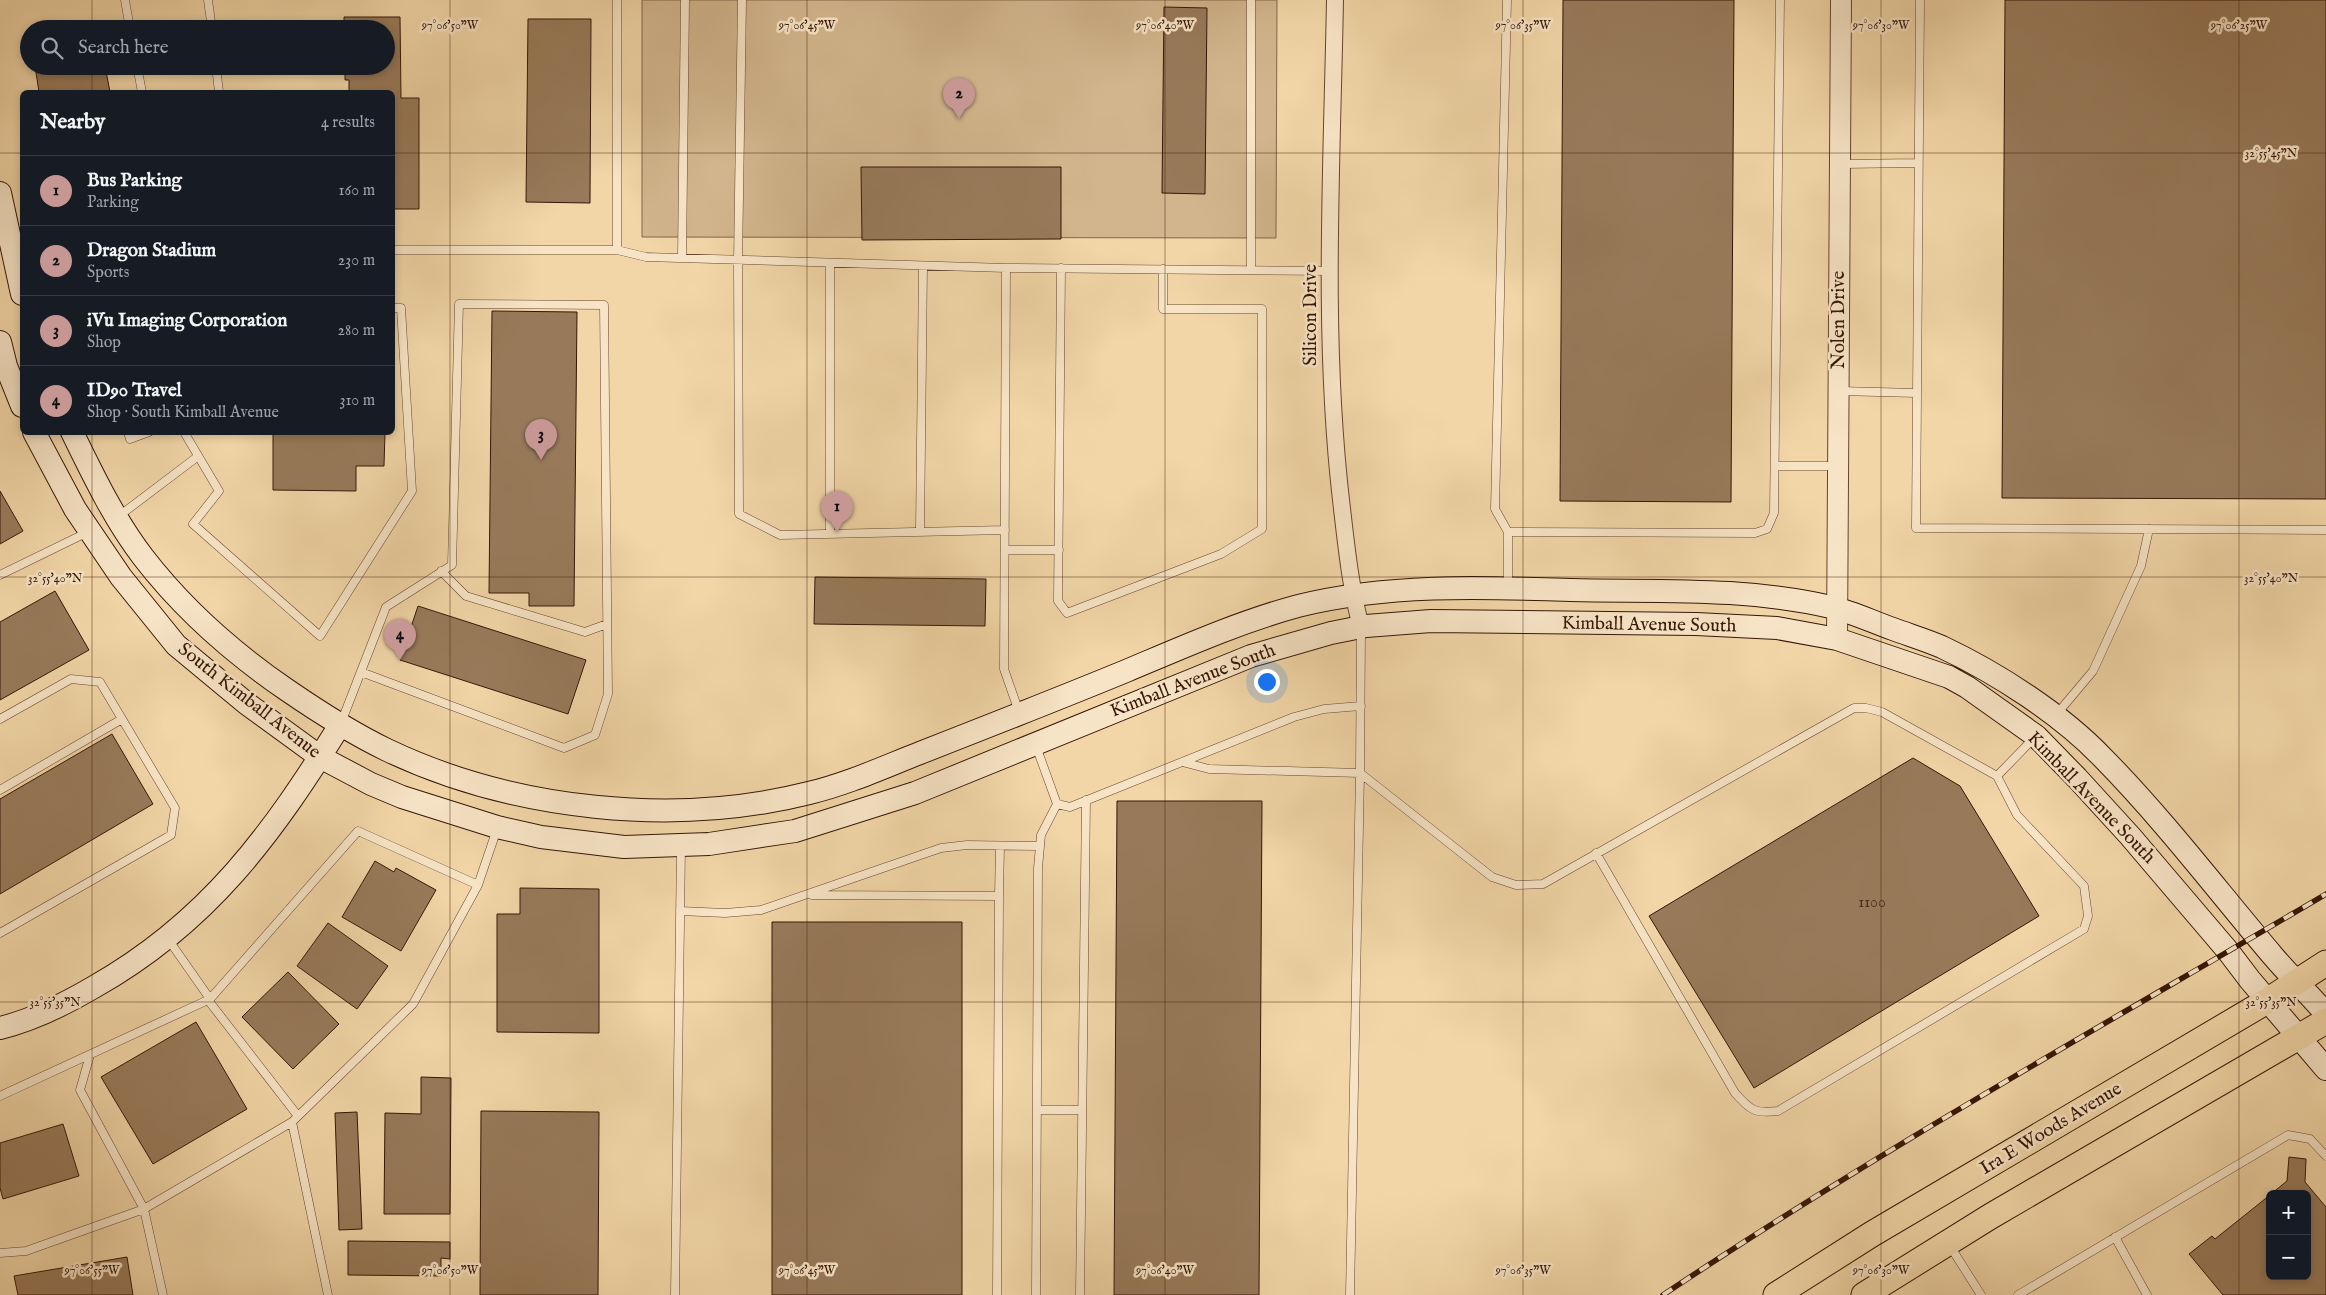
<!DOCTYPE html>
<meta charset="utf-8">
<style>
:root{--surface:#171b24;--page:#20242c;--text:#f1f3f6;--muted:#9ea1a6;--line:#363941;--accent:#c59692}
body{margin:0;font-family:"IM FELL English",serif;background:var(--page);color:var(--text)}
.controls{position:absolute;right:15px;bottom:15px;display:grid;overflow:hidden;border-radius:8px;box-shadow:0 2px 8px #0003}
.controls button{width:45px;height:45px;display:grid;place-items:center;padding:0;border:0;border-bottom:1px solid var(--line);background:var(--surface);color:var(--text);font:25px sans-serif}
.you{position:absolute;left:1266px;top:681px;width:18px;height:18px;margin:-12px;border:4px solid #fff;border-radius:50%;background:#1a73e8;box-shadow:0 0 0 8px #1a73e833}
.badge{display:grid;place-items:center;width:32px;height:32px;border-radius:50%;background:var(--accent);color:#111;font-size:16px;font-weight:700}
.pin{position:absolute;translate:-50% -41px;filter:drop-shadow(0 1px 2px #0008)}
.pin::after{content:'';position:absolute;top:26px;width:18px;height:15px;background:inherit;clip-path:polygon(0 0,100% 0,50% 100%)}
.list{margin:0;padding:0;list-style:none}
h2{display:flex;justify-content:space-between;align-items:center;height:65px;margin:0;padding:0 20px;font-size:21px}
h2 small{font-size:16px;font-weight:400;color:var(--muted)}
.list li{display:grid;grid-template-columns:32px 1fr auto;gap:15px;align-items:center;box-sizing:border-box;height:70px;padding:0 20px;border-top:1px solid var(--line)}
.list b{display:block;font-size:19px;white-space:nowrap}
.list p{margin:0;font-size:16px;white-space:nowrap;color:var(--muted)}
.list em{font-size:16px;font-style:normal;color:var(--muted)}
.icon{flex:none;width:28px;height:28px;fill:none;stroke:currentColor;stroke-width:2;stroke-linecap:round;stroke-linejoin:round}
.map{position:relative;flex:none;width:2326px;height:1295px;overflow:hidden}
.search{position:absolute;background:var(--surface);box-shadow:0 2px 8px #0003;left:20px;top:20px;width:375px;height:55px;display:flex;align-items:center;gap:12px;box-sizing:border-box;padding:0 18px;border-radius:28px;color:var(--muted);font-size:19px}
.panel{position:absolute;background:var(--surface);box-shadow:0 2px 8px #0003;left:20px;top:90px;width:375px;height:345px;border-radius:8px}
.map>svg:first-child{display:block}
</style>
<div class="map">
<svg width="2326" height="1295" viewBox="0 0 2326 1295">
<rect width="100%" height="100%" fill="#f2d6a7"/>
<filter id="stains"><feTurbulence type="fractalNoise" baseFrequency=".004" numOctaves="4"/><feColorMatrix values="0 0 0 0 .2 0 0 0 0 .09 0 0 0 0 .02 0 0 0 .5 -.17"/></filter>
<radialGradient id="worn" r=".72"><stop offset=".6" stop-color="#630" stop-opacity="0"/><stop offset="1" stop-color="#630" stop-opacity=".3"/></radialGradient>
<path fill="#d2b58c" stroke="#846649" d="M 642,0 L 1277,0 L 1276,238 L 642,237 Z"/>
<path fill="#987a5a" stroke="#361606" d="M 1563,0 L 1734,0 L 1731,502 L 1560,501 Z
M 2005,0 L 2326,0 L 2326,499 L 2002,498 Z
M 1164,7 L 1207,8 L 1205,194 L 1162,193 Z
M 344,17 L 400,17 L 401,98 L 419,98 L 419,209 L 392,209 L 392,92 L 349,92 L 349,80 L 345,80 L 345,66 L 386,66 L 386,29 L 344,29 Z
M 528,19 L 591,19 L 590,203 L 526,202 Z
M 35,66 L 105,66 L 110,92 L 39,92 Z
M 861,167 L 1061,167 L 1061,239 L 862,240 Z
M 492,311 L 577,312 L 574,606 L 529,606 L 529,593 L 489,593 Z
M 273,432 L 385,432 L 384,466 L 356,466 L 356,491 L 273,490 Z
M 0,491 L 23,531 L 0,544 Z
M 815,577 L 986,579 L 985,626 L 814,624 Z
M 55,591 L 89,650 L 0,700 L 0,622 Z
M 418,606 L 586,660 L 568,714 L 400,660 Z
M 112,734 L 153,804 L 0,894 L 0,799 Z
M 1913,758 L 1960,786 L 2039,916 L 1754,1088 L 1649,916 Z
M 1117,801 L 1262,801 L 1259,1295 L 1114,1295 Z
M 375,861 L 394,872 L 396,868 L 436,890 L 401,951 L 342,917 Z
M 520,888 L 599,889 L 599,1033 L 497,1032 L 497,914 L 520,914 Z
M 772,922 L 962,922 L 962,1295 L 772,1295 Z
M 328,923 L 388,966 L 357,1009 L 297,966 Z
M 288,972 L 339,1024 L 293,1069 L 242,1017 Z
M 196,1022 L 247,1109 L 153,1164 L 101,1077 Z
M 421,1077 L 451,1078 L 450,1214 L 384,1214 L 385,1113 L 421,1114 Z
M 481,1111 L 599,1112 L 598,1295 L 480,1295 Z
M 357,1112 L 362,1229 L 339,1230 L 335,1113 Z
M 63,1124 L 79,1176 L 3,1199 L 0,1188 L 0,1143 Z
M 2289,1157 L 2306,1159 L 2305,1182 L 2326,1207 L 2326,1295 L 2223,1295 L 2189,1254 L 2212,1236 L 2215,1239 L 2270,1195 L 2270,1276 L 2307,1276 L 2307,1194 L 2271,1194 L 2287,1181 Z
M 348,1241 L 450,1242 L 450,1259 L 441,1258 L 441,1276 L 348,1275 Z
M 127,1257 L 133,1295 L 18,1295 L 14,1276 Z"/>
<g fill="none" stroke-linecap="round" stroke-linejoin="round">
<g stroke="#65462e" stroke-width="9">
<path id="service" d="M 125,0 L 130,29
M 208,0 L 212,29
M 742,0 L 738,261 L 739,514 L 780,535 L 1005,530
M 1251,0 L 1251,270
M 1507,0 L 1495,509 L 1508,532 L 1508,586
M 1920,0 L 1916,528 L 2326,530
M 137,66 L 142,92
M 216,66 L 219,92
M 1842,164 L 1918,163
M 392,250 L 617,250 L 617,0
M 617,250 L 646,257 L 1006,268
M 682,258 L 685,0
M 830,263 L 830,534
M 1061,268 L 1058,601 L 1067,613 L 1221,554 L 1262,529 L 1262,309 L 1163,309 L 1163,269
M 1839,391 L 1917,393
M 128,432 L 130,439 L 149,432
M 184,432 L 219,491 L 193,524 L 320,636 L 412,491 L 401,308 L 392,308
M 1775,466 L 1838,466
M 119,516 L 197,457
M 920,532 L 923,266
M 1508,532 L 1755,533 L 1767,529 L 1774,513 L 1780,0
M 1005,550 L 1059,550
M 441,571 L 466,596 L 585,632 L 607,624
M 0,575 L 88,532
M 1361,629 L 1360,773 L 1492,877 L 1516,885 L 1543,884 L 1854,708 L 1866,708 L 1882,712 L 1997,776 L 2035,737
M 1019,712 L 1004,669 L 1006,268 L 1330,271
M 2056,715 L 2093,671 L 2141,566 L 2149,529
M 0,719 L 71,679 L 100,682 L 175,808 L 171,835 L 0,933
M 341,723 L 386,607 L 452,565 L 459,304 L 604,305 L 608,694 L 595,735 L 564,748 L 361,672
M 1036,746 L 1057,804 L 1070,807 L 1294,717 L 1324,709 L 1361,706
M 1182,762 L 1209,769 L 1360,773 L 1350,1295
M 0,790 L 122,719
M 1596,853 L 1735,1093 C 1750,1110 1755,1114 1778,1111 L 2084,929 L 2088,916 L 2084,886 L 2017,815 L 1997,776
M 812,895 L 999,896 L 1000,846
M 680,911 L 725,913 L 761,910 L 941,848 L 967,845 L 1040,846
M 210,999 L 358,831 L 478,885
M 208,1000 L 298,1116
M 0,1096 L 210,999 L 168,939
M 1037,1110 L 1082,1110
M 2115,1237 L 2147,1295
M 1950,1246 L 1981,1295
M 0,1253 L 26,1251 L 144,1209 L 80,1090 L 90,1055
M 163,1295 L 144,1209 L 292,1122
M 328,1295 L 292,1122 L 413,1004 L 478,885 L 497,829
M 675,1295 L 681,847
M 997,1295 L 999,896
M 1036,1295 L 1038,868 L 1041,835 L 1057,804
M 1080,1295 L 1086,800
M 2018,1295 L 2288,1135 L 2310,1139 L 2326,1156"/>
</g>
<g stroke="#65462e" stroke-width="18">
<path id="minor" d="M 1335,0 C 1332,166 1322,335 1341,500 C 1346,543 1350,585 1361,627"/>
</g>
<g stroke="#65462e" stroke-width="22">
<path id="tertiary" d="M 1837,639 L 1841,0"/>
</g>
<g stroke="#361606" stroke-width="24">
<path id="secondary" d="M 0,193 L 22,294
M 0,342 L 6,366 L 22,406
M 34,432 L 75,509 L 121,577 L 176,645 L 246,703 L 320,757 L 371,784 L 402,797 L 497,827 L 541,837 L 624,847 L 709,844 L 795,831 L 915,793 L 1251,656 L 1331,633 L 1366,626 L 1431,621 L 1696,624 L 1777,628 L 1837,639 L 1949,677 L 1967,687 L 2036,736 L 2077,778 L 2130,836 L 2228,951 L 2250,980 L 2326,1069
M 72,432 C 93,475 114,519 143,557 C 183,609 233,653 287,690 C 319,712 352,733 387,750 C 513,810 675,827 809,793 C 847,784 884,767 920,753 C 989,726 1058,699 1126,671 C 1183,647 1239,622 1298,606 C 1386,584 1480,587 1571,590 C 1657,592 1746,587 1831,607 C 1852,612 1873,622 1893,629 C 1909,635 1926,640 1942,647 C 1997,673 2061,714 2103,758 C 2164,820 2217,890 2273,956 C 2290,976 2309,994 2326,1014
M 0,1028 C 33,1020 65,1004 94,987 C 209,922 272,834 340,725"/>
</g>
<g stroke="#361606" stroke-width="27">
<path id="primary" d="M 1776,1295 L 1872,1234 L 2267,1001 L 2326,963
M 1864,1295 L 1991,1216 L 2326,1021"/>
</g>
<use href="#service" stroke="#f7e4c6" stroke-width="8"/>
<use href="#minor" stroke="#f7e4c6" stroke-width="16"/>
<use href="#tertiary" stroke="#f7e4c6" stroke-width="20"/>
<use href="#secondary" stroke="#f7e4c6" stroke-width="22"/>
<use href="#primary" stroke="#f2d6a7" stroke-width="25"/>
<g stroke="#361606" stroke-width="5.5">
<path id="rail" d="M 1663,1295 C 1878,1151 2104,1025 2326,894"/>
</g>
<use href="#rail" stroke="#f7e4c6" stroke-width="4" stroke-dasharray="11" stroke-linecap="butt"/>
</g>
<path fill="none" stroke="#361606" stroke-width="1" stroke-opacity="0.45" d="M 92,0 L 92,29M 450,0 L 450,1295M 807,0 L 807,1295M 1165,0 L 1165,1295M 1523,0 L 1523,1295M 1881,0 L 1881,1295M 2239,0 L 2239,1295M 92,66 L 92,92M 0,153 L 22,153M 392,153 L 2326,153M 92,432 L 92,1295M 0,577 L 2326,577M 0,1002 L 2326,1002"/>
<g text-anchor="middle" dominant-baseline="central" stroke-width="5" stroke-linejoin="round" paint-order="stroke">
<g font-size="16" fill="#4e2f1b">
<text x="1872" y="903">1100</text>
</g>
<g font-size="19" fill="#361606" stroke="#f7e4c6">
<text transform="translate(1311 315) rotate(-90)">Silicon Drive</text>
<text transform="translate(1839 320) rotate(-90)">Nolen Drive</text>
<text transform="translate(1649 625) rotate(1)">Kimball Avenue South</text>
<text transform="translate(1193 681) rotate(-21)">Kimball Avenue South</text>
<text transform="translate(249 701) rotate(38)">South Kimball Avenue</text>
<text transform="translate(2091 798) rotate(46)">Kimball Avenue South</text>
<text transform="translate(2051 1129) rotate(-31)">Ira E Woods Avenue</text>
</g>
</g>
<g font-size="12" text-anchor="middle" fill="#361606" stroke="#f7e4c6" stroke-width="5" stroke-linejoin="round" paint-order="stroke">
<text x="450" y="29">97°06'50"W</text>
<text x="807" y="29">97°06'45"W</text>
<text x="1165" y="29">97°06'40"W</text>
<text x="1523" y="29">97°06'35"W</text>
<text x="1881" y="29">97°06'30"W</text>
<text x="2239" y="29">97°06'25"W</text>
<text x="2271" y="157">32°55'45"N</text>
<text x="55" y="582">32°55'40"N</text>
<text x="2271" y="582">32°55'40"N</text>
<text x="55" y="1006">32°55'35"N</text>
<text x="2271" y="1006">32°55'35"N</text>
<text x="92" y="1274">97°06'55"W</text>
<text x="450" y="1274">97°06'50"W</text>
<text x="807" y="1274">97°06'45"W</text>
<text x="1165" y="1274">97°06'40"W</text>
<text x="1523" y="1274">97°06'35"W</text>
<text x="1881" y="1274">97°06'30"W</text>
</g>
<rect width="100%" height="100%" filter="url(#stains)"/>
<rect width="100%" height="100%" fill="url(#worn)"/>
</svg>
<div class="controls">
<button>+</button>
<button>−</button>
</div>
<div class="you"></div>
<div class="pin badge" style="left:837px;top:532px">1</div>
<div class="pin badge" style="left:959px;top:119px">2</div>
<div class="pin badge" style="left:541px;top:460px">3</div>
<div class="pin badge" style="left:400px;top:660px">4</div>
<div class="search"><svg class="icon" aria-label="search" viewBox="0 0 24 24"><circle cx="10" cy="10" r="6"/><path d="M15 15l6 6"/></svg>Search here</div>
<section class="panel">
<h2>Nearby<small>4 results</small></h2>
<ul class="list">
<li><span class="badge">1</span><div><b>Bus Parking</b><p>Parking</p></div><em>160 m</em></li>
<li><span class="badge">2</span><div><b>Dragon Stadium</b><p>Sports</p></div><em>230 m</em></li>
<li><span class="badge">3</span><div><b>iVu Imaging Corporation</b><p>Shop</p></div><em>280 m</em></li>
<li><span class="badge">4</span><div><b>ID90 Travel</b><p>Shop · South Kimball Avenue</p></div><em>310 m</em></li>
</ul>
</section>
</div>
